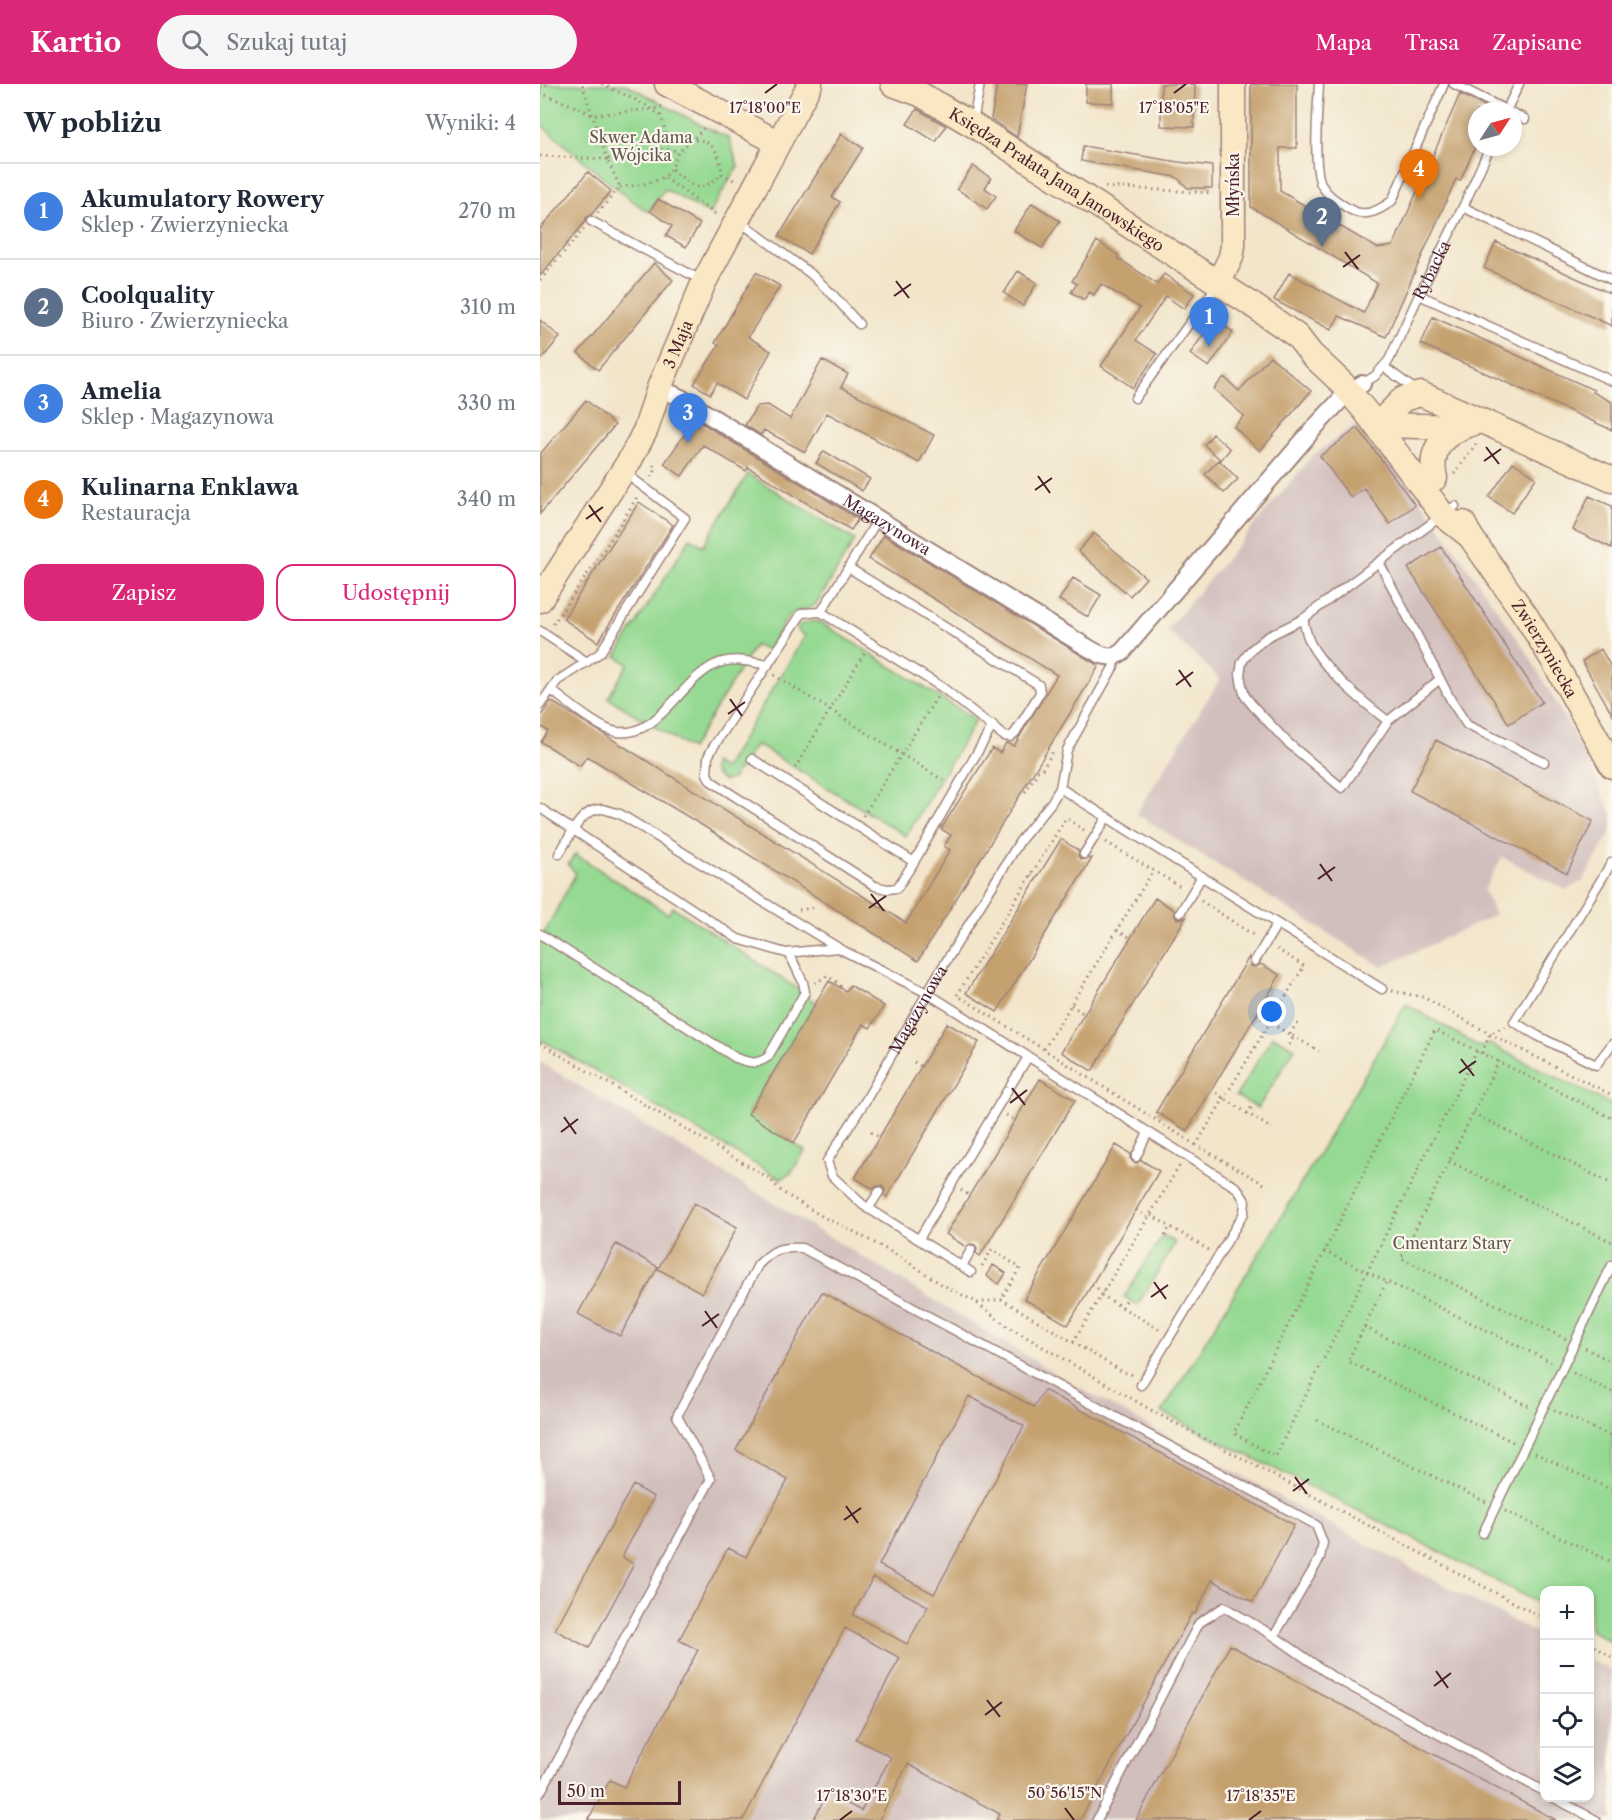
<!DOCTYPE html>
<html lang="pl">
<meta charset="utf-8">
<style>
:root{--surface:#fff;--page:#f6f6f7;--text:#1f2937;--muted:#747a83;--line:#e0e1e3;--accent:#db2777}
body{margin:0;font-family:"Libre Caslon Text",serif;background:var(--page);color:var(--text)}
.controls{position:absolute;right:18px;bottom:18px;display:grid;overflow:hidden;border-radius:12px;box-shadow:0 3px 9px #0003}
.controls button{width:54px;height:54px;display:grid;place-items:center;padding:0;border:0;border-bottom:2px solid var(--line);background:var(--surface);color:var(--text);font:30px sans-serif}
.compass{position:absolute;left:928px;top:18px;width:54px;height:54px;border-radius:50%;background:var(--surface);box-shadow:0 3px 9px #0003;rotate:54deg}
.scale{position:absolute;left:18px;bottom:15px;width:123px;box-sizing:border-box;padding-left:6px;border:3px solid #4a1f2b;border-top:0;font-size:16px;line-height:21px;white-space:nowrap;color:#4a1f2b;-webkit-text-stroke:4px #fbf7ec;paint-order:stroke}
.you{position:absolute;left:732px;top:928px;width:21px;height:21px;margin:-15px;border:4px solid #fff;border-radius:50%;background:#1a73e8;box-shadow:0 0 0 9px #1a73e833}
.badge{display:grid;place-items:center;width:39px;height:39px;border-radius:50%;background:var(--accent);color:#fff;font-size:20px;font-weight:700}
.pin{position:absolute;translate:-50% -50px;filter:drop-shadow(0 2px 3px #0008)}
.pin::after{content:'';position:absolute;top:32px;width:21px;height:18px;background:inherit;clip-path:polygon(0 0,100% 0,50% 100%)}
.list{margin:0;padding:0;list-style:none}
h2{display:flex;justify-content:space-between;align-items:center;height:78px;margin:0;padding:0 24px;font-size:26px}
h2 small{font-size:20px;font-weight:400;color:var(--muted)}
.list li{display:grid;grid-template-columns:39px 1fr auto;gap:18px;align-items:center;box-sizing:border-box;height:96px;padding:0 24px;border-top:2px solid var(--line)}
.list b{display:block;font-size:22px;white-space:nowrap}
.list p{margin:0;font-size:20px;white-space:nowrap;color:var(--muted)}
.list em{font-size:20px;font-style:normal;color:var(--muted)}
.actions{display:flex;gap:12px;padding:18px 24px}
.actions a{flex:1;padding:14px 0;border:2px solid var(--accent);border-radius:18px;text-align:center;font-size:21px;color:var(--accent)}
.actions .main{background:var(--accent);color:#fff}
.icon{flex:none;width:33px;height:33px;fill:none;stroke:currentColor;stroke-width:2;stroke-linecap:round;stroke-linejoin:round}
.map{position:relative;flex:none;width:1072px;height:1736px;overflow:hidden}
header{display:flex;align-items:center;gap:36px;box-sizing:border-box;height:84px;padding:0 30px;background:var(--accent);color:#fff}
header strong{font-size:28px}
nav{display:flex;gap:33px;margin-inline-start:auto;font-size:21px}
.search{width:420px;height:54px;background:var(--page);display:flex;align-items:center;gap:15px;box-sizing:border-box;padding:0 21px;border-radius:33px;color:var(--muted);font-size:22px}
main{display:flex}
aside{flex:1;background:var(--surface)}
.map>svg:first-child{display:block}
</style>
<header>
<strong>Kartio</strong>
<div class="search"><svg class="icon" aria-label="search" viewBox="0 0 24 24"><circle cx="10" cy="10" r="6"/><path d="M15 15l6 6"/></svg>Szukaj tutaj</div>
<nav><a>Mapa</a><a>Trasa</a><a>Zapisane</a></nav>
</header>
<main>
<aside>
<h2>W pobliżu<small>Wyniki: 4</small></h2>
<ul class="list">
<li><span class="badge" style="background:#3f7fe0">1</span><div><b>Akumulatory Rowery</b><p>Sklep · Zwierzyniecka</p></div><em>270 m</em></li>
<li><span class="badge" style="background:#5c6f8a">2</span><div><b>Coolquality</b><p>Biuro · Zwierzyniecka</p></div><em>310 m</em></li>
<li><span class="badge" style="background:#3f7fe0">3</span><div><b>Amelia</b><p>Sklep · Magazynowa</p></div><em>330 m</em></li>
<li><span class="badge" style="background:#e8710a">4</span><div><b>Kulinarna Enklawa</b><p>Restauracja</p></div><em>340 m</em></li>
</ul>
<div class="actions"><a class="main">Zapisz</a><a>Udostępnij</a></div>
</aside>
<div class="map">
<svg width="1072" height="1736" viewBox="0 0 1072 1736">
<rect width="100%" height="100%" fill="#fbf7ec"/>
<filter id="ink" filterUnits="userSpaceOnUse"><feTurbulence type="fractalNoise" baseFrequency=".0167" numOctaves="2"/><feDisplacementMap in="SourceGraphic" scale="12" xChannelSelector="R" yChannelSelector="G"/><feConvolveMatrix kernelMatrix="1 2 1 2 8 2 1 2 1" color-interpolation-filters="sRGB"/></filter>
<filter id="wash" filterUnits="userSpaceOnUse"><feTurbulence type="fractalNoise" baseFrequency=".008" numOctaves="4" result="noise"/><feDisplacementMap in="SourceGraphic" scale="24" xChannelSelector="R" yChannelSelector="G"/><feGaussianBlur stdDeviation="1.35" result="paint"/><feColorMatrix in="noise" values="0 0 0 0 0 0 0 0 0 0 0 0 0 0 0 0 0 1.4 0 .05"/><feComposite in="paint" operator="in"/></filter>
<g filter="url(#wash)">
<rect width="100%" height="100%" fill="#f2e5ca"/>
<path fill="#d1bfbd" d="M 816,340 L 825,340 L 887,425 L 988,570 L 1039,659 L 1072,730 L 1072,746 L 1043,797 L 1026,806 L 962,773 L 944,806 L 955,831 L 842,883 L 596,730 L 680,595 L 627,546 L 773,371 Z
M 0,978 L 541,1305 L 880,1489 L 1004,1553 L 1005,1714 L 1050,1714 L 1050,1576 L 1072,1587 L 1072,1736 L 0,1736 Z"/>
<path fill="#95d992" stroke="#707c5e" stroke-width="1.5" d="M 0,0 L 86,0 L 163,42 L 189,54 L 198,82 L 169,130 L 125,105 L 108,128 L 79,107 L 0,40 Z
M 208,390 L 315,456 L 278,518 L 272,523 L 248,532 L 227,567 L 215,561 L 151,665 L 68,614 L 88,580 L 76,572 L 150,454 L 163,462 Z
M 272,537 L 282,539 L 436,636 L 366,752 L 216,660 L 192,695 L 184,697 C 175,692 172,689 173,679 L 184,685 L 265,552 L 257,546 L 259,541 Z
M 35,770 L 128,830 L 133,823 L 255,903 L 276,919 L 208,1029 L 265,1067 L 251,1089 L 241,1095 L 0,955 L 0,857 L 36,789 L 28,781 Z
M 866,920 L 940,963 L 950,960 L 1072,1021 L 1072,1558 L 1050,1546 L 1050,1506 L 1005,1506 L 1004,1522 C 878,1455 749,1393 622,1328 L 748,1122 Z
M 733,952 L 755,964 L 718,1024 L 696,1012 Z
M 623,1151 L 635,1159 L 598,1221 L 584,1213 Z"/>
<g id="blocks">
<path fill="#c5a170" fill-rule="evenodd" d="M 457,0 L 487,0 L 477,53 L 451,35 Z
M 546,0 L 573,0 L 573,19 L 546,18 Z
M 621,0 L 655,0 L 654,43 L 621,42 Z
M 711,0 L 757,0 L 757,64 L 740,64 L 740,107 L 837,164 L 853,162 L 920,10 L 946,23 L 944,27 L 937,27 L 937,59 L 920,97 L 916,95 L 846,253 L 799,232 L 791,246 L 734,216 L 749,189 L 824,229 L 837,199 L 711,123 Z
M 377,25 L 406,42 L 396,58 L 367,40 Z
M 301,50 L 323,64 L 292,113 L 300,118 L 269,170 L 239,152 Z
M 543,62 L 638,78 L 672,82 L 672,104 L 648,104 L 636,93 L 541,77 Z
M 433,82 L 451,94 L 445,104 L 456,112 L 447,125 L 417,105 Z
M 48,88 L 71,107 L 51,131 L 46,134 L 45,138 L 0,192 L 0,145 Z
M 118,115 L 160,140 L 146,163 L 126,152 L 132,142 L 110,127 Z
M 492,119 L 520,137 L 502,164 L 474,147 Z
M 557,157 L 579,172 L 578,174 L 617,200 L 624,190 L 654,210 L 644,225 L 626,212 L 596,256 L 617,270 L 593,304 L 561,282 L 600,224 L 561,200 L 554,211 L 549,208 L 544,216 L 531,208 L 537,200 L 532,197 Z
M 956,158 L 1072,210 L 1072,242 L 944,184 Z
M 114,179 L 133,196 L 58,286 L 38,269 Z
M 478,187 L 497,199 L 483,222 L 464,209 Z
M 216,188 L 240,202 L 208,253 L 231,267 L 204,316 L 177,299 L 170,310 L 154,300 L 179,261 L 175,259 Z
M 893,233 L 1054,306 L 1053,308 L 1072,318 L 1072,346 L 881,260 Z
M 674,235 L 693,248 L 669,283 L 650,270 Z
M 0,236 L 20,253 L 0,277 Z
M 730,272 L 771,307 L 720,367 L 694,343 L 704,332 L 674,305 L 684,293 L 699,307 Z
M 282,276 L 308,290 L 301,303 L 394,351 L 379,379 L 287,329 L 265,368 L 224,346 L 221,351 L 205,341 L 217,322 L 228,321 L 250,335 Z
M 46,316 L 75,341 L 0,430 L 0,370 Z
M 155,335 L 318,435 L 311,446 L 208,383 L 206,387 L 163,361 L 142,392 L 124,380 Z
M 818,344 L 875,421 L 850,440 L 824,404 L 811,414 L 780,372 Z
M 673,350 L 690,365 L 681,376 L 664,361 Z
M 284,367 L 330,395 L 322,407 L 276,379 Z
M 679,376 L 698,395 L 684,409 L 665,390 Z
M 973,378 L 996,394 L 972,429 L 949,413 Z
M 1049,412 L 1072,422 L 1072,464 L 1033,446 Z
M 99,418 L 133,441 L 58,558 L 23,535 Z
M 554,449 L 606,494 L 590,512 L 538,467 Z
M 344,451 L 559,582 L 378,877 L 165,743 L 47,672 L 40,682 L 1,658 L 8,647 L 0,642 L 0,633 L 11,617 L 366,839 L 410,766 L 404,762 L 411,751 L 401,745 L 452,664 L 460,669 L 466,659 L 474,662 L 517,591 L 329,475 Z
M 901,463 L 1002,618 L 969,640 L 868,484 Z
M 533,494 L 561,511 L 548,533 L 519,516 Z
M 1061,565 L 1072,585 L 1072,630 L 1042,577 Z
M 896,656 L 1053,737 L 1027,789 L 870,707 Z
M 521,755 L 539,767 L 538,772 L 541,776 L 552,774 L 457,928 L 426,909 Z
M 615,814 L 634,826 L 634,830 L 636,834 L 640,835 L 646,833 L 552,987 L 521,968 Z
M 709,873 L 711,882 L 716,883 L 721,880 L 740,891 L 647,1047 L 616,1028 Z
M 289,897 L 306,907 L 310,901 L 344,922 L 330,944 L 323,940 L 254,1059 L 208,1030 Z
M 407,939 L 439,958 L 347,1113 L 344,1111 L 345,1106 L 342,1102 L 337,1102 L 333,1105 L 315,1094 Z
M 500,995 L 535,1016 L 440,1172 L 436,1169 L 437,1165 L 435,1161 L 430,1160 L 426,1163 L 406,1150 Z
M 576,1061 L 591,1070 L 590,1074 L 593,1078 L 597,1079 L 601,1076 L 619,1087 L 528,1241 L 484,1215 Z
M 154,1119 L 197,1143 L 162,1209 L 118,1185 Z
M 76,1160 L 118,1183 L 80,1252 L 38,1230 Z
M 453,1181 L 466,1189 L 459,1200 L 447,1192 Z
M 282,1208 L 494,1323 L 504,1306 L 754,1441 L 713,1518 L 672,1496 L 655,1530 L 652,1529 L 540,1736 L 456,1736 L 460,1730 L 368,1680 L 339,1736 L 273,1736 L 288,1709 L 321,1727 L 351,1673 L 316,1655 L 360,1574 L 305,1544 L 203,1736 L 48,1736 L 70,1696 L 84,1703 L 158,1566 L 139,1556 L 188,1464 L 206,1473 L 248,1396 L 196,1366 ZM 429,1312 L 484,1342 L 394,1510 L 339,1481 ZM 333,1493 L 388,1522 L 367,1560 L 313,1531 Z
M 93,1401 L 114,1413 L 82,1473 L 94,1480 L 49,1564 L 15,1546 Z
M 690,1561 L 1016,1736 L 596,1736 Z"/>
</g>
</g>
<g filter="url(#ink)">
<use href="#blocks" fill-opacity="0" stroke="#9e827a" stroke-width="1.5"/>
<g fill="none" stroke-linecap="round" stroke-linejoin="round">
<g stroke="#9e827a" stroke-width="11">
<g id="lane">
<path d="M 779,0 C 778,23 772,84 782,102 C 788,112 797,117 806,123 C 823,135 837,128 852,117 L 904,0"/>
<path d="M 914,0 L 968,27"/>
<path d="M 966,27 L 979,0"/>
<path d="M 973,29 L 985,35"/>
<path d="M 433,38 L 440,0"/>
<path d="M 923,123 L 1072,196"/>
<path d="M 51,137 L 161,196"/>
<path d="M 199,137 L 271,190 L 293,211 L 319,240"/>
<path d="M 879,211 L 1072,297"/>
<path d="M 844,283 L 877,307"/>
<path id="s1" d="M 822,300 L 835,292 L 849,276 L 879,211 L 923,123 L 950,63"/>
<path d="M 595,314 L 678,200"/>
<path d="M 915,422 L 839,478 L 912,618 L 927,641 L 1004,678"/>
<path d="M 839,478 L 763,535 L 727,553 L 710,567 L 702,578 L 700,590 L 702,602 L 705,612 L 713,622 L 747,658 L 802,704 L 848,637 L 900,595"/>
<path d="M 309,484 L 499,601 L 500,609 L 475,649 L 470,653 L 464,652 L 403,604 L 281,528 L 262,529 L 172,665 L 168,673 L 167,690 L 171,697 L 335,802 L 347,805 L 357,804 L 374,778"/>
<path d="M 281,528 L 338,435"/>
<path d="M 763,535 C 765,544 767,554 772,562 C 787,588 824,619 848,637"/>
<path d="M 0,547 L 47,578"/>
<path d="M 11,606 C 26,617 60,646 77,648 C 122,654 142,590 182,578 C 197,574 213,578 228,581"/>
<path d="M 0,621 L 17,597 L 60,569 L 145,434 L 85,389"/>
<path d="M 212,675 L 374,778 L 453,641"/>
<path d="M 520,704 L 842,905"/>
<path d="M 0,724 L 198,855 L 246,869 L 298,864 L 387,909 L 697,1104 L 705,1117 L 704,1129 L 601,1301"/>
<path d="M 19,770 C 29,755 40,725 61,725 C 66,725 74,729 80,730 L 297,863"/>
<path d="M 544,770 L 567,733"/>
<path d="M 1072,778 L 974,938 L 998,952 L 1056,981 L 1072,960"/>
<path d="M 640,829 L 662,792"/>
<path d="M 0,850 L 196,974 C 210,979 216,981 228,973 L 265,908 L 263,898 L 249,869"/>
<path d="M 715,877 L 737,840"/>
<path d="M 471,1001 L 488,973"/>
<path d="M 596,1073 L 608,1048"/>
<path d="M 328,1125 L 339,1108"/>
<path d="M 379,1155 L 467,1007"/>
<path d="M 422,1182 L 431,1166"/>
<path id="s2" d="M 431,1188 L 323,1121 L 292,1092 L 287,1077 L 326,1016 L 394,897 L 480,757 L 511,719 L 520,704 L 527,666 L 574,582 L 576,572"/>
<path d="M 943,1449 L 1072,1181"/>
<path d="M 0,1709 L 171,1395 L 137,1332 L 218,1181 C 234,1165 239,1163 262,1164 L 776,1441 L 783,1459 L 780,1474 L 734,1552"/>
<path d="M 1014,1714 L 1056,1736"/>
<path d="M 557,1736 L 659,1539 L 684,1523 L 734,1552 L 793,1593 L 1005,1708"/>
</g>
</g>
<g stroke="#9e827a" stroke-width="20">
<g id="street">
<path id="s3" d="M 119,304 L 141,314 L 545,562 C 557,569 569,578 582,568 L 776,342 L 807,309 L 822,300"/>
</g>
</g>
<g stroke="#9e827a" stroke-width="27">
<g id="secondary">
<path d="M 127,0 L 237,58"/>
<path id="s4" d="M 353,0 L 380,10 L 433,41 L 708,218 L 757,252 L 771,270 L 802,299 L 826,328 L 903,431 L 930,452"/>
<path d="M 679,198 L 691,173 L 693,162 L 693,0"/>
<path d="M 837,341 L 863,315 L 881,310 L 1072,395"/>
<path d="M 837,341 L 921,343"/>
<path d="M 895,394 C 887,359 911,344 941,337"/>
<path id="s5" d="M 923,439 L 930,452 L 986,532 L 1013,576 L 1072,682"/>
<path id="s6" d="M 0,516 L 90,376 L 106,345 L 119,304 L 164,198 L 270,0"/>
</g>
</g>
<path stroke="#9e827a" stroke-width="3" stroke-dasharray="1.5 4.5" stroke-linecap="butt" d="M 62,0 L 104,20 L 121,32 L 130,66
M 0,4 L 8,0
M 0,9 L 39,24 L 51,31 L 114,25 L 124,22
M 155,56 C 174,55 181,74 182,90 L 196,97
M 0,72 L 67,75 L 42,0
M 132,85 C 154,104 158,111 182,90
M 125,94 L 177,131
M 80,103 C 94,102 122,99 130,87 C 135,80 134,72 141,66 C 149,57 158,52 165,42
M 565,103 L 673,109
M 58,129 L 80,103 L 67,75 L 125,65 L 138,67
M 0,196 L 44,145
M 914,390 L 937,359
M 111,393 L 115,387 L 112,377
M 13,540 L 64,466 L 97,413
M 234,591 L 406,698
M 255,684 L 325,568
M 485,708 L 498,687 L 501,687 L 514,666
M 323,732 L 397,613
M 544,746 L 526,734 L 417,911 L 656,1061
M 566,758 L 641,803
M 491,791 L 498,796
M 661,817 L 715,852
M 259,826 L 276,823
M 577,846 L 591,854
M 275,899 L 287,892 L 298,899 L 302,904
M 852,907 L 883,913 L 950,950 L 1072,1011
M 531,921 L 544,930
M 716,931 L 779,967
M 750,950 L 756,940 L 762,938
M 0,959 L 229,1094 L 242,1108 L 285,1134 L 309,1145 L 362,1174 L 401,1200 L 434,1217 L 467,1242 L 618,1330 L 1005,1535
M 749,961 L 754,952
M 504,965 L 613,787
M 937,967 L 735,1373 L 694,1349 L 895,946 L 1072,1034
M 942,969 L 950,950 L 965,942
M 959,977 L 861,1174 L 1026,1255
M 374,978 L 381,982
M 671,1006 L 732,1045
M 933,1029 L 1072,1100
M 707,1030 L 713,1021
M 466,1031 L 475,1036
M 331,1048 L 339,1053
M 909,1077 L 1072,1158
M 724,1100 L 656,1061 L 764,882 L 737,865
M 421,1106 L 429,1111
M 596,1126 L 609,1134
M 611,1131 L 669,1166
M 625,1152 L 630,1142
M 784,1167 L 1011,1278
M 442,1182 L 452,1165 L 480,1184 L 461,1215 L 583,1288 L 594,1291
M 552,1201 L 563,1208
M 561,1211 L 622,1247
M 437,1219 L 461,1215
M 582,1223 L 587,1215
M 824,1243 L 846,1199
M 533,1258 L 640,1081
M 1045,1264 L 1072,1278
M 1033,1289 L 1072,1308
M 1014,1326 L 1072,1353
M 777,1336 L 946,1418
M 973,1358 L 808,1277 L 824,1243 L 991,1323
M 995,1369 L 1072,1406
M 965,1427 L 1072,1478
M 1050,1559 L 1072,1573"/>
<use href="#lane" stroke="#fff" stroke-width="8"/>
<use href="#street" stroke="#fff" stroke-width="16"/>
<use href="#secondary" stroke="#fae7c3" stroke-width="24"/>
</g>
</g>
<path fill="none" stroke="#4a1f2b" stroke-width="2" d="M 225,9 L 237,0M 634,9 L 646,0M 805,168 L 818,185M 803,183 L 820,171M 356,197 L 369,214M 354,212 L 371,200M 946,363 L 959,380M 944,377 L 961,365M 498,392 L 510,409M 495,406 L 512,394M 49,421 L 61,438M 46,435 L 63,423M 639,586 L 651,603M 636,601 L 653,588M 190,615 L 202,632M 188,630 L 205,618M 780,780 L 792,797M 778,795 L 795,783M 331,810 L 344,827M 329,824 L 346,812M 921,975 L 934,992M 919,989 L 936,977M 472,1004 L 485,1021M 470,1019 L 487,1006M 24,1033 L 36,1050M 21,1048 L 38,1035M 614,1198 L 626,1215M 611,1213 L 628,1201M 165,1227 L 177,1244M 162,1242 L 179,1230M 755,1393 L 767,1410M 753,1407 L 769,1395M 306,1422 L 318,1439M 304,1436 L 321,1424M 896,1587 L 908,1604M 894,1602 L 911,1589M 447,1616 L 460,1633M 445,1631 L 462,1618M 525,1724 L 534,1736M 300,1736 L 312,1727M 709,1736 L 721,1727"/>
<g text-anchor="middle" dominant-baseline="central" stroke-width="4.5" stroke-linejoin="round" paint-order="stroke">
<g font-size="16" fill="#60574a" stroke="#fbf7ec">
<text x="101" y="53">Skwer Adama<tspan x="101" dy="18">Wójcika</tspan></text>
<text x="912" y="1159">Cmentarz Stary</text>
</g>
<g font-size="16" fill="#4a1f2b" stroke="#fbf7ec">
<text stroke="none"><textPath href="#s4" startOffset="190">Księdza Prałata Jana Janowskiego</textPath></text>
<text transform="translate(693 101) rotate(-90)">Młyńska</text>
<text stroke="none"><textPath href="#s1" startOffset="136">Rybacka</textPath></text>
<text stroke="none"><textPath href="#s6" startOffset="292">3 Maja</textPath></text>
<text stroke="none"><textPath href="#s3" startOffset="266">Magazynowa</textPath></text>
<text stroke="none"><textPath href="#s5" startOffset="150">Zwierzyniecka</textPath></text>
<text stroke="none"><textPath href="#s2" startOffset="362">Magazynowa</textPath></text>
</g>
</g>
<g font-size="15" text-anchor="middle" fill="#4a1f2b" stroke="#fbf7ec" stroke-width="4.5" stroke-linejoin="round" paint-order="stroke">
<text x="225" y="29">17°18'00"E</text>
<text x="634" y="29">17°18'05"E</text>
<text x="525" y="1714">50°56'15"N</text>
<text x="312" y="1717">17°18'30"E</text>
<text x="721" y="1717">17°18'35"E</text>
</g>
</svg>
<div class="controls">
<button>+</button>
<button>−</button>
<button><svg class="icon" aria-label="locate" viewBox="0 0 24 24"><circle cx="12" cy="12" r="6"/><path d="M12 2v4M12 18v4M2 12h4M18 12h4"/></svg></button>
<button><svg class="icon" aria-label="layers" viewBox="0 0 24 24"><path d="M12 4l9 5-9 5-9-5zM3 14l9 5 9-5"/></svg></button>
</div>
<svg class="compass" viewBox="-18 -18 36 36"><path d="M0-13l5 13h-10z" fill="#e53935"/><path d="M0 13l5-13h-10z" fill="#747a83"/></svg>
<div class="scale">50 m</div>
<div class="you"></div>
<div class="pin badge" style="left:669px;top:263px;background:#3f7fe0">1</div>
<div class="pin badge" style="left:782px;top:163px;background:#5c6f8a">2</div>
<div class="pin badge" style="left:148px;top:359px;background:#3f7fe0">3</div>
<div class="pin badge" style="left:879px;top:115px;background:#e8710a">4</div>
</div>
</main>
